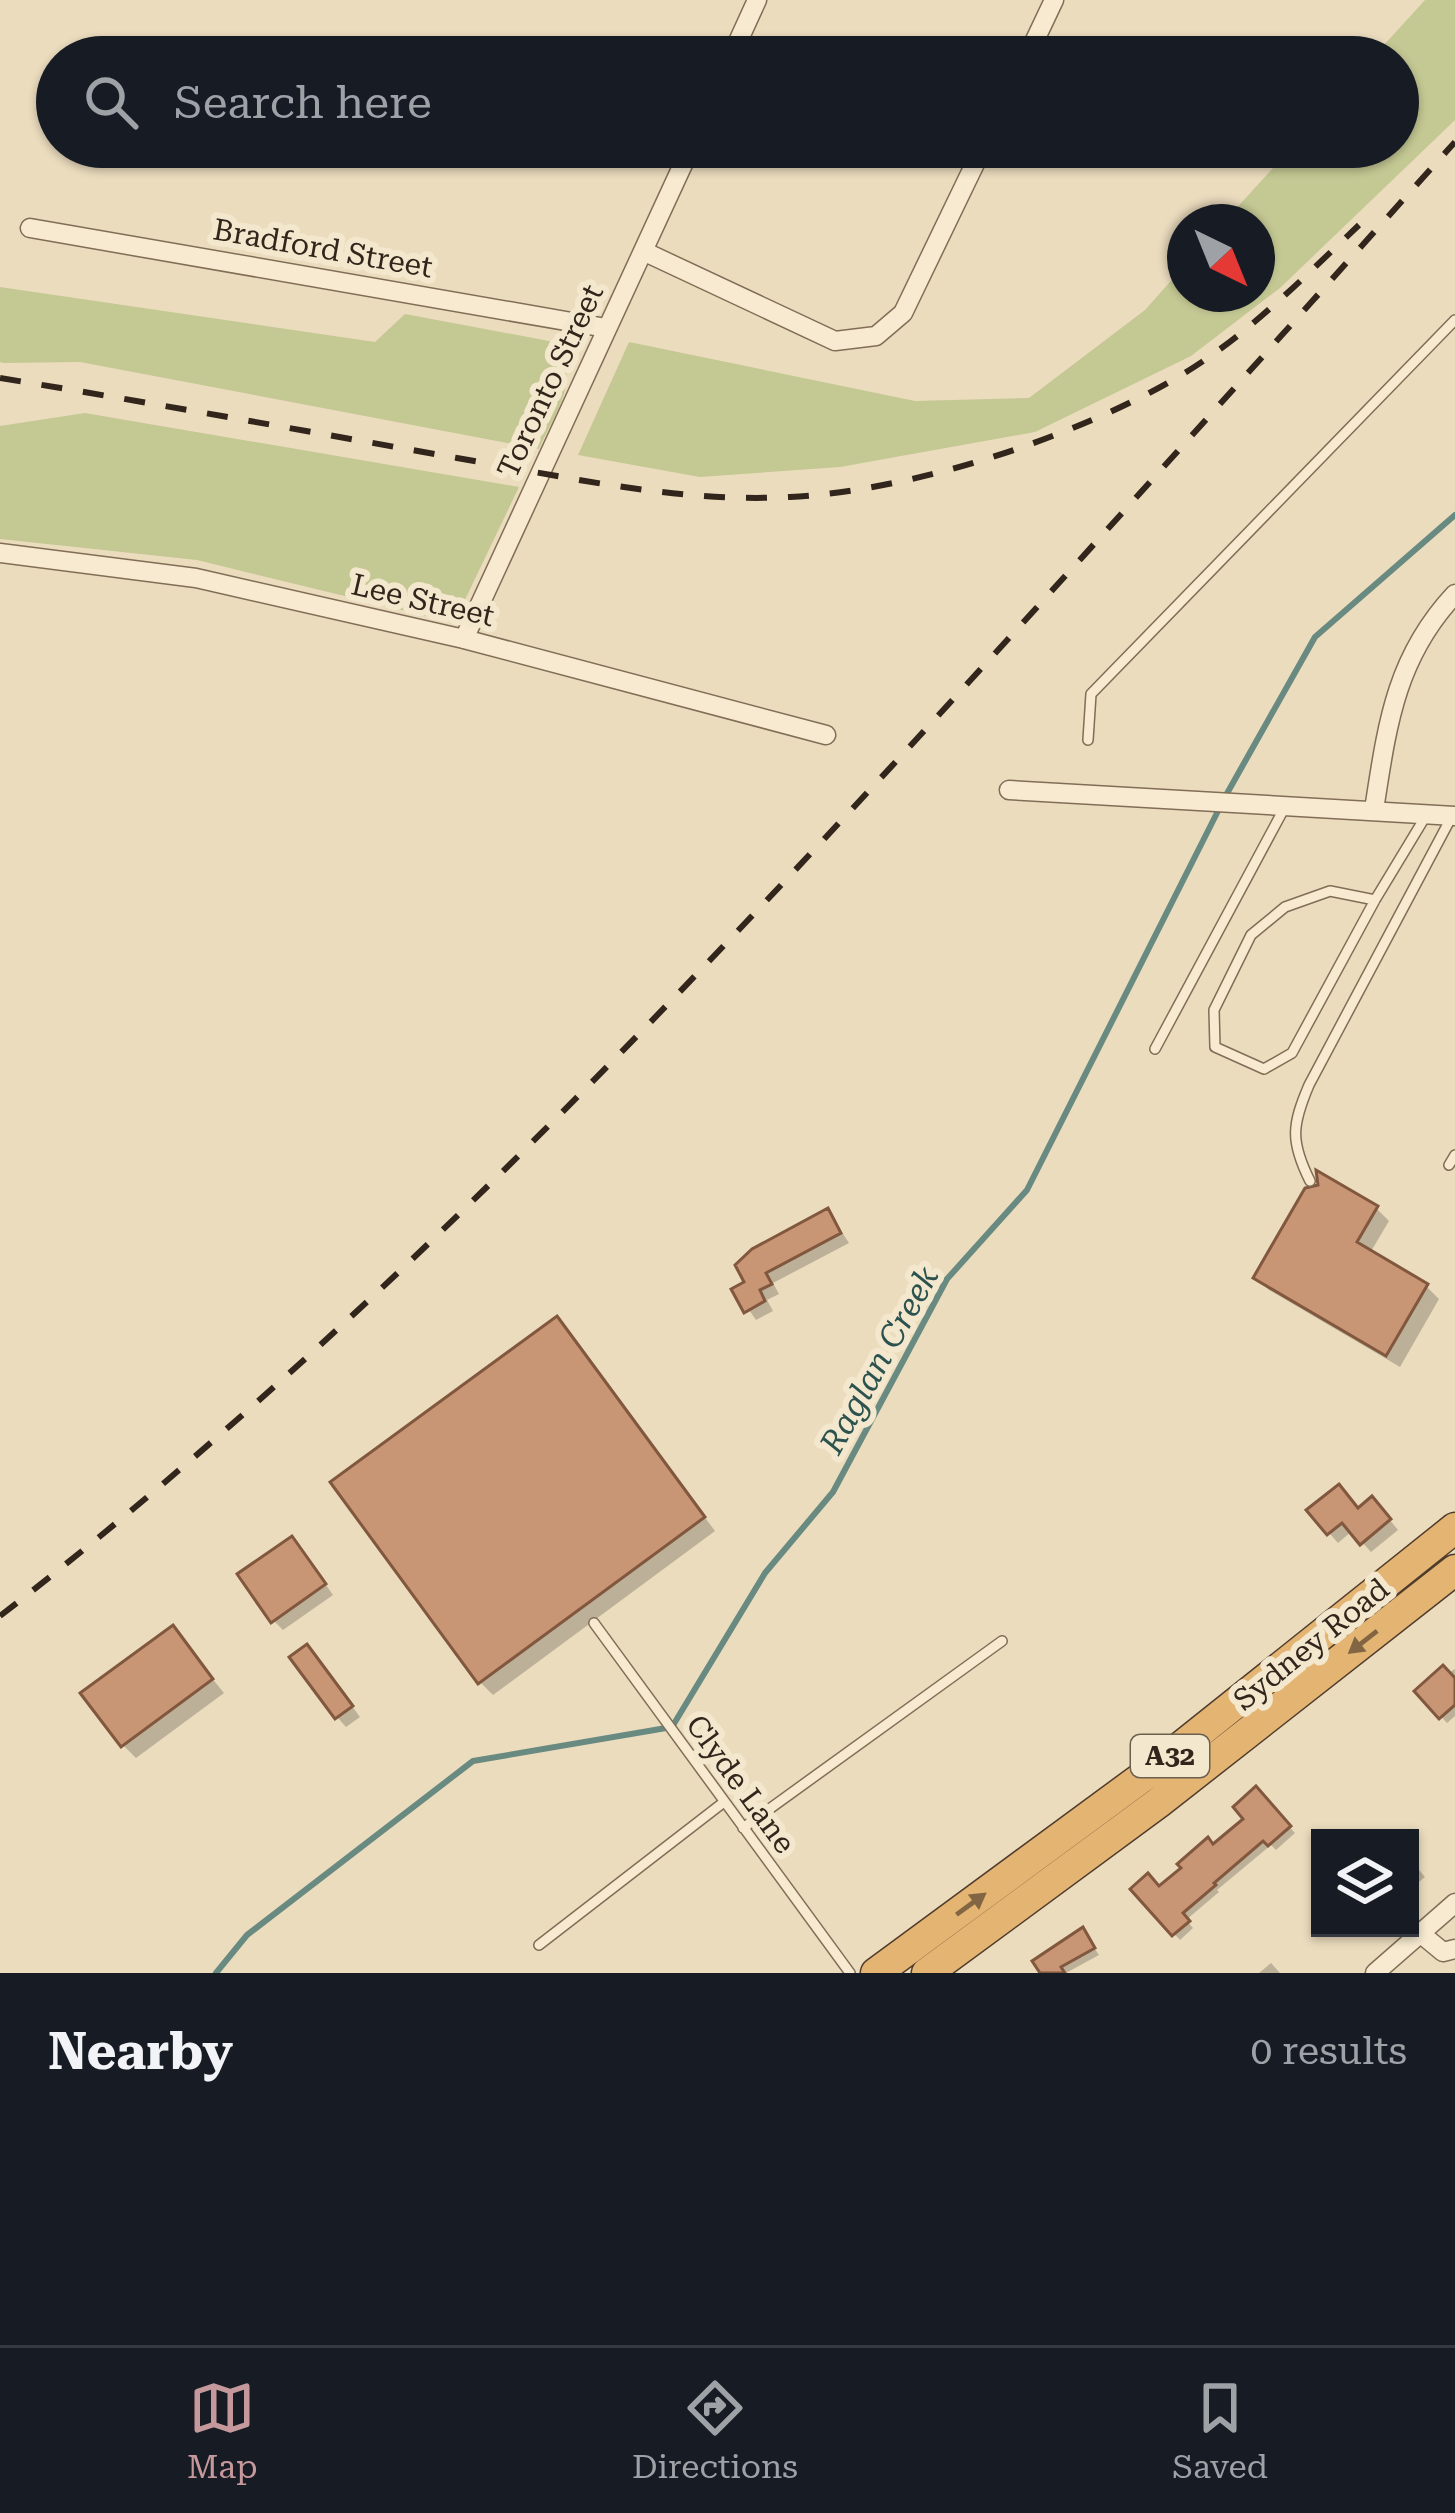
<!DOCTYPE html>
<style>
:root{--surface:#171b24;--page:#20242c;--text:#f1f3f6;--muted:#9ea1a6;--line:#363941;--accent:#c5999c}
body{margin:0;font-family:"Roboto Serif",serif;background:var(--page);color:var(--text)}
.controls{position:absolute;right:36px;bottom:36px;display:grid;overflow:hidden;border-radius:0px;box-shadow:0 3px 9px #0004}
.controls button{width:108px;height:108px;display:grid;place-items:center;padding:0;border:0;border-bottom:3px solid var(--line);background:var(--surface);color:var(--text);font:60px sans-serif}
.compass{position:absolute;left:1167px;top:204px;width:108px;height:108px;border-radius:50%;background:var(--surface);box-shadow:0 3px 9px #0004;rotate:137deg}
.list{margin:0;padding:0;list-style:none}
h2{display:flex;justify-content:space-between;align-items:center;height:156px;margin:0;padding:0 48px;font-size:51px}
h2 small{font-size:39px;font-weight:400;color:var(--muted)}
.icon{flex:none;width:66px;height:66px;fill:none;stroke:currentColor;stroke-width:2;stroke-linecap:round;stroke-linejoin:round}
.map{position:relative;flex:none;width:1455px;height:1973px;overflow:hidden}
.search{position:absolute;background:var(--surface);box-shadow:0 3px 9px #0004;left:36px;right:36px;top:36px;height:132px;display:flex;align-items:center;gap:30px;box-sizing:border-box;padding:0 42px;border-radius:66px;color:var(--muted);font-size:45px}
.sheet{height:372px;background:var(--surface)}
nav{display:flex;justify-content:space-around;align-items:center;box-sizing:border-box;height:168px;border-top:3px solid var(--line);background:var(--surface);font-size:33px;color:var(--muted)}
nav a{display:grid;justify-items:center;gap:6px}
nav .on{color:var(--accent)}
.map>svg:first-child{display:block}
</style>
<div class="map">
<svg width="1455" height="1973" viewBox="0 0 1455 1973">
<rect width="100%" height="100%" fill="#ebdcbe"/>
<path fill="#c4c893" d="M 1425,0 L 1455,0 L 1455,120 L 1280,288 L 1191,356 L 1035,432 L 840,467 L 700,477 L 578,455 L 629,342 L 915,401 L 1029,398 L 1145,310 L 1185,265 L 1185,294 L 1257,294 L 1257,222 L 1224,222 L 1292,147 L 1398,147 L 1398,57 L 1373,57 Z
M 0,287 L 375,342 L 405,314 L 554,342 C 583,379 556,410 539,449 L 80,362 L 3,363 L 0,362 Z
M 85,413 L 519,487 L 461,608 L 435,618 L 197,560 L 0,539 L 0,426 Z"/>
<path fill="#0003" d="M 1376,1208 L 1389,1221 L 1370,1253 L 1426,1286 L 1439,1299 L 1400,1367 L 1269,1290 L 1256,1277 Z
M 828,1211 L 849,1243 L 773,1283 L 779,1294 L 767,1300 L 773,1311 L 756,1320 L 735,1290 Z
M 556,1319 L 715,1531 L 493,1695 L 480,1682 Z
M 1381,1509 L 1398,1530 L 1371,1552 L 1352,1531 L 1338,1543 L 1310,1511 Z
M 301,1549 L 333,1595 L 283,1630 L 274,1621 Z
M 172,1629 L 224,1693 L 136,1758 L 123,1745 Z
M 316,1657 L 360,1717 L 346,1727 L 337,1717 Z
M 1455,1669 L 1455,1716 L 1447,1723 L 1418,1691 Z
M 1256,1791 L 1295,1833 L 1276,1850 L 1271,1845 L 1217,1890 L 1219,1892 L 1186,1920 L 1193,1928 L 1180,1940 L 1134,1889 L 1160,1890 L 1214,1847 L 1247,1819 Z
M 1410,1859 L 1425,1877 L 1410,1889 Z
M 1083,1931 L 1099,1955 L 1066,1973 L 1044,1973 Z
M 1271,1963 L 1280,1973 L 1259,1973 Z"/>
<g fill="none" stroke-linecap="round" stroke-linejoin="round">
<path stroke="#698a81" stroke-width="6" d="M 1225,797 L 1315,637 L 1455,515
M 216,1973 L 247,1935 L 473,1761 L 672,1727 L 765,1573 L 833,1492 L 947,1279 L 1027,1190 L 1219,809"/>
</g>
<path fill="#c89575" stroke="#81573e" stroke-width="3" d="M 1316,1170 L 1378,1206 L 1357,1242 L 1428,1284 L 1386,1356 L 1253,1278 L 1305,1188 L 1318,1185 Z
M 828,1208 L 841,1233 L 766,1273 L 772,1284 L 760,1290 L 765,1301 L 744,1313 L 731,1289 L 744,1282 L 735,1265 L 752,1249 Z
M 557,1316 L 705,1517 L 478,1684 L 330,1482 Z
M 1339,1484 L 1358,1508 L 1372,1496 L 1391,1519 L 1360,1545 L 1342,1523 L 1327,1535 L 1306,1510 Z
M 292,1536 L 326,1584 L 271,1623 L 237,1574 Z
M 173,1625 L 213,1679 L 121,1747 L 80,1693 Z
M 307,1644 L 353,1706 L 335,1719 L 289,1657 Z
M 1443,1665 L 1455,1678 L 1455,1705 L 1439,1719 L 1414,1691 Z
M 1256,1786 L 1291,1826 L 1268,1846 L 1263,1841 L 1214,1883 L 1216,1885 L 1183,1913 L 1190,1921 L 1172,1936 L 1130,1889 L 1148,1873 L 1159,1886 L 1181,1868 L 1177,1864 L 1208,1837 L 1213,1844 L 1243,1819 L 1233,1807 Z
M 1083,1927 L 1095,1948 L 1061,1967 L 1065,1973 L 1040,1973 L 1032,1961 Z"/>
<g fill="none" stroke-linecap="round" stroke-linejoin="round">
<g stroke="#826d57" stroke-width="12">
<path id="service" d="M 1088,740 L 1091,694 L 1455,320
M 1375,900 L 1330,891 L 1285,907 L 1251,935 L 1214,1010 L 1215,1047 L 1264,1069 L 1292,1053 L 1375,900 L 1427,814
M 1155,1049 L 1286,805
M 1449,1165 L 1455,1155
M 1310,1181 C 1290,1141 1292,1125 1309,1085 L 1452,816
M 594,1623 L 850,1973
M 743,1828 L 1002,1641
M 539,1945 L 724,1802"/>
</g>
<g stroke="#826d57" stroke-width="21">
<path id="minor" d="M 731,57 L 757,0
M 1027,57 L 1054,0
M 30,228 L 606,328
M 643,251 L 835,341 L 876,336 L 903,313 L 983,147
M 0,553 L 196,578 L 464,639 L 826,735
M 464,639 L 691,147
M 1009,790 L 1455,816
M 1374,810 C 1387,726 1395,658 1455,594
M 1420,1933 L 1443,1952 L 1455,1949
M 1375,1973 L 1455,1903"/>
</g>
<g stroke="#503c2c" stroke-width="33">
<path id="trunk" d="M 876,1973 L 1152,1770 L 1455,1528
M 927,1973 L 1158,1803 L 1455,1570"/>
</g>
<use href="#service" stroke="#f7ead0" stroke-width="9"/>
<use href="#minor" stroke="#f7ead0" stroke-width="18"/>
<use href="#trunk" stroke="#e4b472" stroke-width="30"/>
<path stroke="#32261c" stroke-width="6" stroke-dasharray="21 21" stroke-linecap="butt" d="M 0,378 C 153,403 305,431 457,458 C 567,477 678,503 790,497 C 911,491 1074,438 1178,377 C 1246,337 1302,279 1359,225
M 0,1616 C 284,1396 537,1145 783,883 C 1011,640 1232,390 1455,142"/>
</g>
<defs><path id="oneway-solid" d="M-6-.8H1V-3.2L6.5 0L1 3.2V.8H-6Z" transform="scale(3)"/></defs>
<g fill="#826643">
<use href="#oneway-solid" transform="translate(1363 1642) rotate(142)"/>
<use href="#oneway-solid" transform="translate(971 1904) rotate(-36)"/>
</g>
<g text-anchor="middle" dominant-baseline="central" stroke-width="12" stroke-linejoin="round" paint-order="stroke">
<rect fill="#f3e7cd" stroke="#6c6051" stroke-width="3" x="1131" y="1735" width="78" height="42" rx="9"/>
<g font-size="27" font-weight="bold" fill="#32261c">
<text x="1170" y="1756">A32</text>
</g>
<g font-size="30" fill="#32261c" stroke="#f3e7cd">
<text transform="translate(323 248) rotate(10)">Bradford Street</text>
<text transform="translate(550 381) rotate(-65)">Toronto Street</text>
<text transform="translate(423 600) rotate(13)">Lee Street</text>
<text transform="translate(1311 1644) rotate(-39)">Sydney Road</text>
<text transform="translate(741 1784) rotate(54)">Clyde Lane</text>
</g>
<g font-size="33" font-style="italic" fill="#2b524e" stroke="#f3e7cd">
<text transform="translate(879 1360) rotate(-61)">Raglan Creek</text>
</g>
</g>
</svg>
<div class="controls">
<button><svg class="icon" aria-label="layers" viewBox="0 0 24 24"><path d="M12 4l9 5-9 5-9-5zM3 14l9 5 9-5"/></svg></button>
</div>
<svg class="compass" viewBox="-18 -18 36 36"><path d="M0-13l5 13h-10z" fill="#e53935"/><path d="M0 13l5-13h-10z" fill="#9ea1a6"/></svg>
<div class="search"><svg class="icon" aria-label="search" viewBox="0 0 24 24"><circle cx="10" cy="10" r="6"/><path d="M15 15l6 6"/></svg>Search here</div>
</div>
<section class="sheet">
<h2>Nearby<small>0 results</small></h2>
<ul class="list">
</ul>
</section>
<nav>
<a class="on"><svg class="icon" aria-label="map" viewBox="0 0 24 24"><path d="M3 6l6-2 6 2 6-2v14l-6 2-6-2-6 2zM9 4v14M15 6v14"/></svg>Map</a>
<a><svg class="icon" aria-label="directions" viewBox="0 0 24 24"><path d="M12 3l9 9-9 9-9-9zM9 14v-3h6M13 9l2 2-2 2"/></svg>Directions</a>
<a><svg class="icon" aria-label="saved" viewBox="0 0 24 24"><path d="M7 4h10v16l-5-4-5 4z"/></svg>Saved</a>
</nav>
